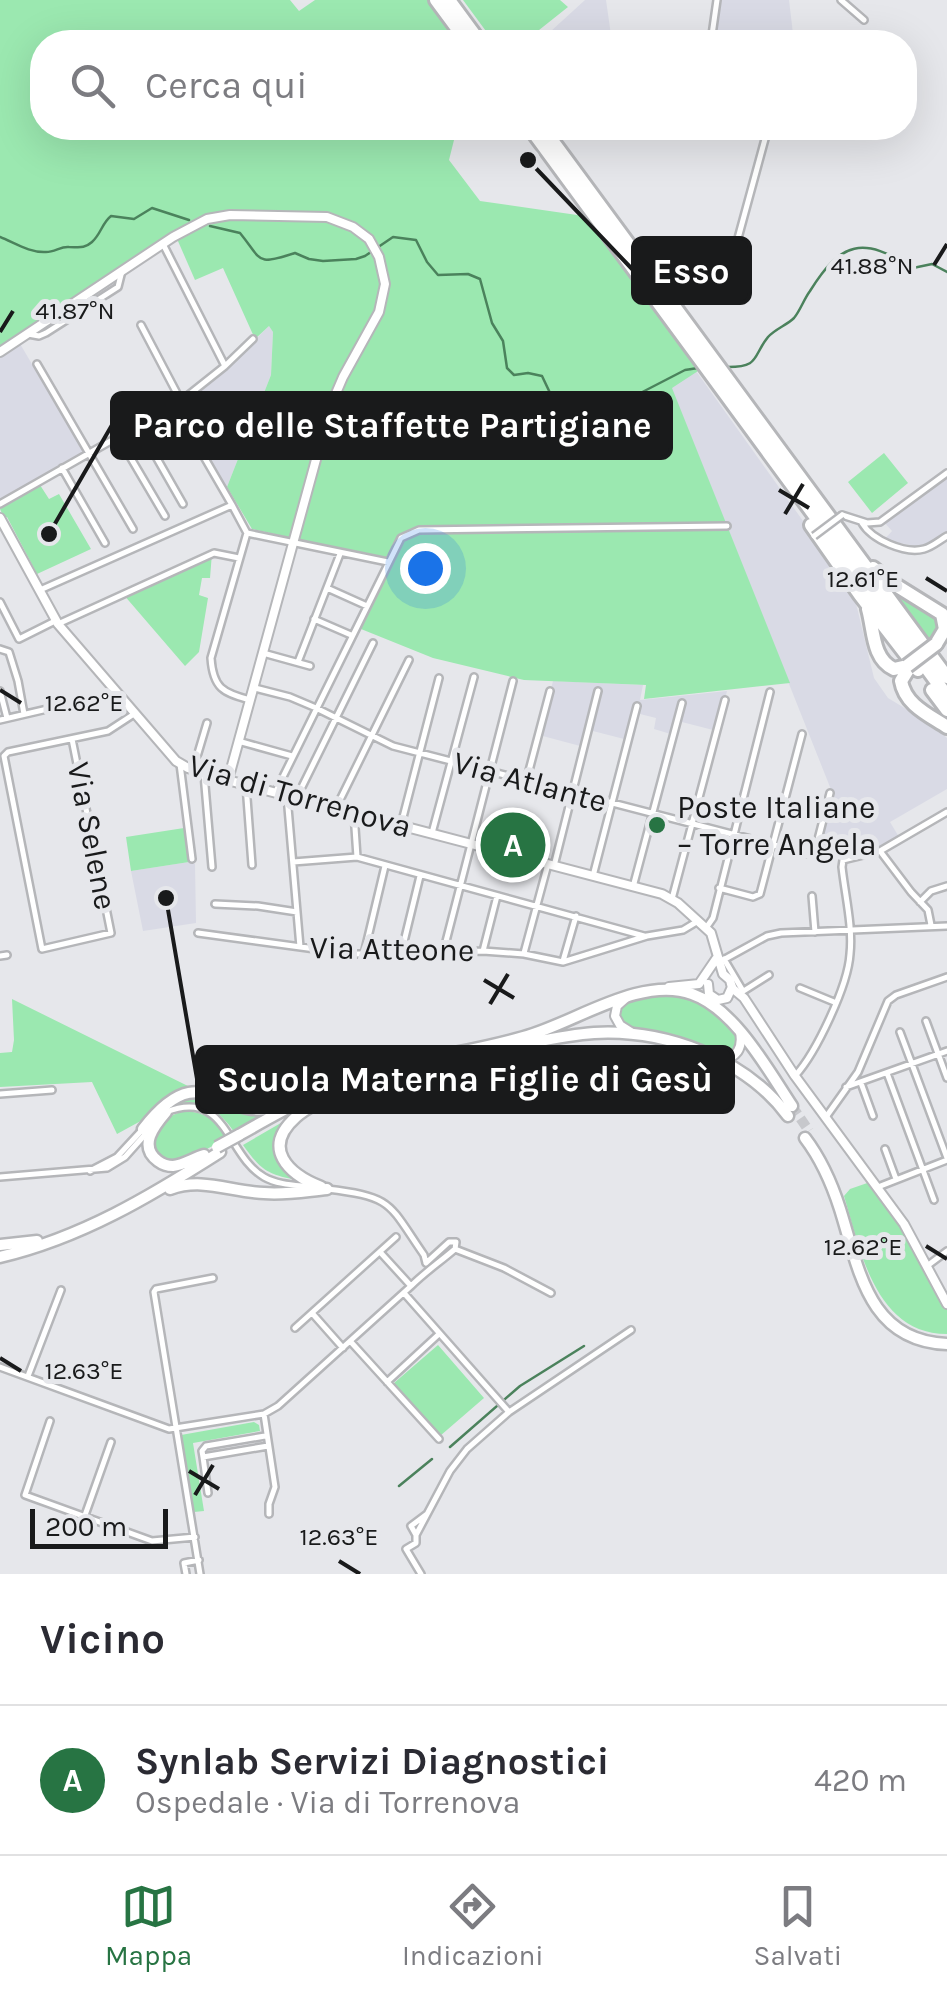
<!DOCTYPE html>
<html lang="it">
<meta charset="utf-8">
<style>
:root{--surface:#fff;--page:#f2f2f3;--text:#2b2b33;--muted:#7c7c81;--line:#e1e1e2;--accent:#277443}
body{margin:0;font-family:Karla,sans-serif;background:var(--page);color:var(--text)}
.scale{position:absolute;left:30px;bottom:25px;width:138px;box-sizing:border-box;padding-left:10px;border:5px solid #191a1b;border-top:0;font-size:28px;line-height:35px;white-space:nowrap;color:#191a1b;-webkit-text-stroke:8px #e6e7eb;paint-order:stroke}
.you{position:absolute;left:425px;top:568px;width:35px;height:35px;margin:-25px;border:8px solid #fff;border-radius:50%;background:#1a73e8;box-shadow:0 0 0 15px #1a73e833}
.badge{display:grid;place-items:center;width:65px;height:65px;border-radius:50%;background:var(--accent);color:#fff;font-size:32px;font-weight:700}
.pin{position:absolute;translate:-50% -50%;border:5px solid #fff;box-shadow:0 2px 10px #0006}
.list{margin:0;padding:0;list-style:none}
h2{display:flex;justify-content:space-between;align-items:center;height:130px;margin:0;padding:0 40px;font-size:42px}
h2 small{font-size:32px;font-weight:400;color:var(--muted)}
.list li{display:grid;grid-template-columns:65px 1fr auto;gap:30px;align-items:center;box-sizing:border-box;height:150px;padding:0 40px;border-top:2px solid var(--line)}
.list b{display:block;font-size:38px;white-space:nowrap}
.list p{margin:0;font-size:32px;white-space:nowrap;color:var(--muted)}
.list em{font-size:32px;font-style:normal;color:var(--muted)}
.icon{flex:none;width:55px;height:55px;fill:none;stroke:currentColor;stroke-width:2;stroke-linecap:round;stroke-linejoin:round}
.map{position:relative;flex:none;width:947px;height:1574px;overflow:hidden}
.search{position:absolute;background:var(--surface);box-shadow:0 10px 40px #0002;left:30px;right:30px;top:30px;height:110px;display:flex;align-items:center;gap:25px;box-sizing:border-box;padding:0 35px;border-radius:40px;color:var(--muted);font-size:38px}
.sheet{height:280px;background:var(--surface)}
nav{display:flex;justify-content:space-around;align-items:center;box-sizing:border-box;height:140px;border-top:2px solid var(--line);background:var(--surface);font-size:28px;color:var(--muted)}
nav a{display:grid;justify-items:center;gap:5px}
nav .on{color:var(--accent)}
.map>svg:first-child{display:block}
</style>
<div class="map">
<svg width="947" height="1574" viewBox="0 0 947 1574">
<rect width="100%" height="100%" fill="#e6e7eb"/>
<path fill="#d9dae5" d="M 585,0 L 606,0 L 612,42 L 531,42 L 536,39 L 539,42 Z
M 720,0 L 789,0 L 794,42 L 713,42 Z
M 269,326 L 273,332 L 271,375 L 227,487 L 178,407 L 222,372 Z
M 16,337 L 85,454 L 0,501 L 0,347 Z
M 696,371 L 853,591 L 874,678 L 888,698 L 931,724 L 947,738 L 947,789 L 890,822 L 899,837 L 879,850 L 818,860 L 832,792 L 671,387 Z
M 947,475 L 947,533 L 920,547 L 884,540 L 892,531 L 884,522 Z
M 553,681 L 643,685 L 640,700 L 727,691 L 717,731 L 678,721 L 674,735 L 654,729 L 656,718 L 636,713 L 628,740 L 589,730 L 584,747 L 539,735 Z
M 189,862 L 195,864 L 196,923 L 143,931 L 131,871 Z"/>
<path fill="#9be8b0" d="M 0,0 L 290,0 L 299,11 L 315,0 L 449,0 L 480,42 L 42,42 L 42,128 L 457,128 L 449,160 L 480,201 L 577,215 L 608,217 L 718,358 L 672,388 L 790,683 L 644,699 L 646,685 L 524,680 L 433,658 L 361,629 L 394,560 L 252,529 L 227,487 L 271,375 L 273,332 L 269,326 L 255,339 L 223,268 L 195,280 L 174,232 L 0,347 Z
M 463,0 L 560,0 L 568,7 L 524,42 L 494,42 Z
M 884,453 L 908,483 L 872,513 L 848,482 Z
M 40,485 L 49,499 L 59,494 L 91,549 L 37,574 L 7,517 L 4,518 L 0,509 Z
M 212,553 L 210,578 L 202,578 L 199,595 L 208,598 L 199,652 L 185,666 L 123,594 Z
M 886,584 L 943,619 L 931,645 Z
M 184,828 L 189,862 L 131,871 L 126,837 Z
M 653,993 C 698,996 709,1000 738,1036 L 736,1051 L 724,1057 L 648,1032 L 622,1026 L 617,1013 C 626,998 636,997 653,993 Z
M 12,999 L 192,1088 L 170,1096 L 148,1117 L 117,1134 L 92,1082 L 0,1087 L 0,1053 L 12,1052 L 14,1040 Z
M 197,1096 L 263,1114 L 264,1116 L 234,1132 C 220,1110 203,1102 177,1103 Z
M 185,1111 C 204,1112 217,1120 227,1137 C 208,1149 190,1160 167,1162 L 156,1154 L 152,1140 C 161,1125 166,1115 185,1111 Z
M 286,1120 L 279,1137 L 292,1179 C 265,1174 259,1167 243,1145 Z
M 873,1181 L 901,1220 L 947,1305 L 947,1334 C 875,1334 860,1249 844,1196 L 850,1189 Z
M 438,1345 L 484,1398 L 440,1436 L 394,1383 Z
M 254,1422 L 259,1425 L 260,1431 L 193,1443 L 204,1511 L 194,1512 L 181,1435 Z"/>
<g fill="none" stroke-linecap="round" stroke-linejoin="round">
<path stroke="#4b825c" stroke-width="2.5" d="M 210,226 L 240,233 C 263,261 255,266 295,253 L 309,259 L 323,261 L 356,259 L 365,256 L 393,237 L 416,240 L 427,262 L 438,275 L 468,274 L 480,279 L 492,323 L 503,341 L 507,368 L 514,375 L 528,373 L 542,376 L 551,395 L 571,403 L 583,417 L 623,402 L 685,370 L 698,368
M 0,237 C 15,243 30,253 46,252 C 55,252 61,246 69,247 C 79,247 84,249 92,242 C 101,234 102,223 111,216 L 134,219 L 152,208 L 189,220
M 728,367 C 760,367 752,357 768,337 C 775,329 787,325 794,318 C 800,311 804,299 810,291 C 841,241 863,236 913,268 L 932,264 L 947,272
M 450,1447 L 520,1386 L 584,1346
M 399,1486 L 432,1459"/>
<path stroke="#c7c8cc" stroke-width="10" stroke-dasharray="10 5" stroke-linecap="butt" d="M 792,1106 L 809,1131"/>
<g stroke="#b5b6b9" stroke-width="10">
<path id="minor" d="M 841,0 L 864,20
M 711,42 L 717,0
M 163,244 L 225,366
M 731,264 L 768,128
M 141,325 L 181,401
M 28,334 L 39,336 L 46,333 L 118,287 L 122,271
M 37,364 L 133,529
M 174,405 L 232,505
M 139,427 L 183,504
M 119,438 L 165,516
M 62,468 L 105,543
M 0,504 L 181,401 L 225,366 L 253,339
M 842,515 L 867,523 L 880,522 L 947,473
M 862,523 C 872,540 905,554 924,549 C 932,547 940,540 947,536
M 247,533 L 211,658 C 213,688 223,693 250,700
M 327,588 L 367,606
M 40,590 L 232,505 L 247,533 L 388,562
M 0,602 L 19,639 L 55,621
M 314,619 L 351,635
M 58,624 L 214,553 L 239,558
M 0,649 L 9,652 L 18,681 L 24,714
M 263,653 L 310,666
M 298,662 L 340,554
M 255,688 L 290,697 L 316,708 L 393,746 L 809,854 L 815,851 L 830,793
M 0,691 L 7,718
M 0,720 L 116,693
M 72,739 L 111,933 L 42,949 L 4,756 L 8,752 L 108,731 L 134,714
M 238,741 L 292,756
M 180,764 L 192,859
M 193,770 L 207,723
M 204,774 L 212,867
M 526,782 L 550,691
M 246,785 L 252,865
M 275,793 L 401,538 L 419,530 L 727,526
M 287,796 L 300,947
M 297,797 L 373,643
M 336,808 L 409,660
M 354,813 L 357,857
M 401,825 L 439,678
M 432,833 L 474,677
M 880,851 L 911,892 L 928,910 L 931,925
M 293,862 L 357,857 L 644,936
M 554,866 L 598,691
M 593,876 L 637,706
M 633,887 L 682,703
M 719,888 L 753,897 L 760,894 L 802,734
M 812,896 L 815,932
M 672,899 L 725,700
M 920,902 L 931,891 L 947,886
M 215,904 L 258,906 L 297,912
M 706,928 L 713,918 L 770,692
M 198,933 L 352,954 L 483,951 L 524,954 L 563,962 L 647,936 L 683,930 L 698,921
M 483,951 L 497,896
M 443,953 L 513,681
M 524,953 L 548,864
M 364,954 L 385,866
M 401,954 L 420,876
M 0,956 L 7,955
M 724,959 L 743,991
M 725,959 L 767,936 L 781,933 L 947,926
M 563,961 L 576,916
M 800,988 L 834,1002
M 742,992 L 769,975
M 926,1021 L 947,1078
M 900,1032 L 947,1158
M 887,1073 L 934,1200
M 795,1076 C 816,1053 848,986 850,954 C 853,926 845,895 842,867 L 843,860 L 880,851 L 947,812
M 861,1083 L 873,1116
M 846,1087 L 947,1051
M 0,1094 L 52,1090
M 166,1112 C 227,1088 226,1155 264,1177 C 278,1185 296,1185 312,1187
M 826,1117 L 858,1072 L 888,1001 L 896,995 L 947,977
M 885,1149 L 896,1179
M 90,1171 L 117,1157 L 142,1130
M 0,1177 L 107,1168 L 125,1157 L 150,1129
M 878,1187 L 947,1160
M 327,1189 C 394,1197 388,1203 424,1255 L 426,1263
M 455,1249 L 504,1268 L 551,1293
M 380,1252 L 411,1286
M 927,1266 L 947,1251
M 404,1293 L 509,1412
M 312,1313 L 343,1348
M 295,1328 L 396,1237
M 350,1341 L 439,1439
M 0,1367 L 169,1429 L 264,1414 L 278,1406 L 411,1286 C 425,1272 440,1262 455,1249 L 456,1242 L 449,1242 L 426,1263
M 28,1376 L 61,1290
M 387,1382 L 439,1334
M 264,1414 L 275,1487 L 269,1504 L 269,1514
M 50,1421 L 25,1495 L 152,1541 L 195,1537
M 203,1457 L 202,1451 L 206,1446 L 265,1436
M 208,1493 L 203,1457 L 268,1446
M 427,1514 L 411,1526 L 416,1535 L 450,1471 L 467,1449 L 509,1412 L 631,1330
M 84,1518 L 111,1442
M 416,1536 L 416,1543 L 406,1549 L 421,1574
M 186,1574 L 184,1563 L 199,1560
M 200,1574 L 154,1292 L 156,1289 L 213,1278"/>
</g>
<g stroke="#b5b6b9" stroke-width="12">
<path id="tertiary" d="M 0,352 L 173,237 L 207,219 L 230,215 L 327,217 L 353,227 L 369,239 L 379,257 L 385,284 L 379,312 L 343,377 L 331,405 L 228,780
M 0,518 L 58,624 L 176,761 L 188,768 L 212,776 L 662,894 L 678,903 L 711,933 L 723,974 L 730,980 L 732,988 L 744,998 L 795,1076 L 904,1224 L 947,1304
M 708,984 L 709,994 L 718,1000 L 727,998 L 732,987
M 669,987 L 699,984 L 716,959
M 626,998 L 617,1006 L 615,1016 L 620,1025 L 631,1032
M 720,1059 C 737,1059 743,1048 740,1032"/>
</g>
<g stroke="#b5b6b9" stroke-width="15">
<path id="primary" d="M 509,1047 C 537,1042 565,1035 594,1033 C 664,1029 745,1058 788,1116
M 166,1112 C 154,1126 138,1146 158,1161 C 162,1164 167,1166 173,1166 C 183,1165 194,1158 204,1155
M 143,1129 C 204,1050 222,1126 280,1106
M 239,1135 C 283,1110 327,1085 377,1071 C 428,1055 482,1051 533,1034 C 580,1019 643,976 692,994 C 735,1009 768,1070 792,1106
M 805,1138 C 821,1159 832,1184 840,1209 C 859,1269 868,1341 947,1344
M 321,1187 C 288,1174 261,1148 296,1117 C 308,1106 324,1101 337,1090
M 170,1189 C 203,1177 231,1192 264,1193 C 285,1195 306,1191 327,1189
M 0,1245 L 37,1241
M 0,1257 C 81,1238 151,1196 220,1152"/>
</g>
<g stroke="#b5b6b9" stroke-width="18">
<path id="motorway" d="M 436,0 L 467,42
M 449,0 L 480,42
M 530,128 L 947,696
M 543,128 L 947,677
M 811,525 L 860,595 L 918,670
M 873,568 L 889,581 L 942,614 L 945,629 L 936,644
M 868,609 C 874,630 872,659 894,669 L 907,666
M 909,668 L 901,681 C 905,705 929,715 947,727
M 932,690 L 947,710"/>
</g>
<use href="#minor" stroke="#fff" stroke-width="5"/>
<use href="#tertiary" stroke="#fff" stroke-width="8"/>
<use href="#primary" stroke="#fff" stroke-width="10"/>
<use href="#motorway" stroke="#fff" stroke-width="12"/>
<g stroke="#b5b6b9" stroke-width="10" stroke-linecap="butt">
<path id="minor-bridge" d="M 814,536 L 842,515"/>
</g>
<g stroke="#b5b6b9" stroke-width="15" stroke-linecap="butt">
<path id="primary-bridge" d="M 217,1147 L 239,1135"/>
</g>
<g stroke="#b5b6b9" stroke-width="18" stroke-linecap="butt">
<path id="motorway-bridge" d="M 907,666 L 936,644"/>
</g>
<use href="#minor-bridge" stroke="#fff" stroke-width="5"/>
<use href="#primary-bridge" stroke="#fff" stroke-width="10"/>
<use href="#motorway-bridge" stroke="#fff" stroke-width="12"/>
</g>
<path fill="none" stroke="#191a1b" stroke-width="4" d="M 934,265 L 947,244M 0,332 L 13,311M 779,490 L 809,508M 785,514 L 803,484M 926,578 L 947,591M 0,690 L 21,703M 484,980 L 514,998M 490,1004 L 508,974M 926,1246 L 947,1259M 0,1358 L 21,1371M 189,1471 L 219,1489M 195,1495 L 213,1465M 339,1561 L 360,1574"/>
<circle fill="#277443" stroke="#e6e7eb" stroke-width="4" cx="657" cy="825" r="10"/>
<g text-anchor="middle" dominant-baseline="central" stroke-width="10" stroke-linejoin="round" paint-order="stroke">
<g font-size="32" fill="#191a1b" stroke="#e6e7eb">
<text transform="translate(530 782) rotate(15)">Via Atlante</text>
<text transform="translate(300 796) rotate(16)">Via di Torrenova</text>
<text transform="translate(92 836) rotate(79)">Via Selene</text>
<text transform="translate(392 949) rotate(1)">Via Atteone</text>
</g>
<g font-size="32" fill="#191a1b" stroke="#e6e7eb" text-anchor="start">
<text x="677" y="807">Poste Italiane<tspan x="677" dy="37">– Torre Angela</tspan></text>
</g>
</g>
<g font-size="25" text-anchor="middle" fill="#191a1b" stroke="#e6e7eb" stroke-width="10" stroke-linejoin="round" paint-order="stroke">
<text x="872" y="274">41.88°N</text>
<text x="75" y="319">41.87°N</text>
<text x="863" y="587">12.61°E</text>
<text x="84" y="711">12.62°E</text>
<text x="863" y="1255">12.62°E</text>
<text x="84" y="1379">12.63°E</text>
<text x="339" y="1545">12.63°E</text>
</g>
<path fill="none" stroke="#191a1b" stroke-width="4" d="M528 160L633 270M49 534L112 425M166 898L197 1079"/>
<g fill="#191a1b" stroke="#e6e7eb" stroke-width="4">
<circle cx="528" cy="160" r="10"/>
<circle cx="49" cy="534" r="10"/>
<circle cx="166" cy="898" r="10"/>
</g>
<g fill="#191a1b" stroke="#191a1b" stroke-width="4">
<rect x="633" y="238" width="117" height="65" rx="10"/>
<rect x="112" y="393" width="559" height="65" rx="10"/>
<rect x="197" y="1047" width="536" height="65" rx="10"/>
</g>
<g font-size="35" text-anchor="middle" font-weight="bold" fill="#fff">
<text x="691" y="283">Esso</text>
<text x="392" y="437">Parco delle Staffette Partigiane</text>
<text x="465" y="1091">Scuola Materna Figlie di Gesù</text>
</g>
</svg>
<div class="scale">200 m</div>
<div class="you"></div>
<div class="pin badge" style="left:513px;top:845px">A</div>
<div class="search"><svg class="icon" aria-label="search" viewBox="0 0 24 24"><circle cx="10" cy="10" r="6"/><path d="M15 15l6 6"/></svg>Cerca qui</div>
</div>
<section class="sheet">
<h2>Vicino<small></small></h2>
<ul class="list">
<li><span class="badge">A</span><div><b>Synlab Servizi Diagnostici</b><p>Ospedale · Via di Torrenova</p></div><em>420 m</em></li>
</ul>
</section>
<nav>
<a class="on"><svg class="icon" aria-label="map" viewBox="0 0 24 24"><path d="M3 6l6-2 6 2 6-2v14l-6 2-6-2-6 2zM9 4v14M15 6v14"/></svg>Mappa</a>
<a><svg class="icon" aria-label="directions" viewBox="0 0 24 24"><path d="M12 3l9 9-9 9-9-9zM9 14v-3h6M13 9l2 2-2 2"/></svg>Indicazioni</a>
<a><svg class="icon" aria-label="saved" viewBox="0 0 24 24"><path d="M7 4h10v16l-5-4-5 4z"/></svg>Salvati</a>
</nav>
